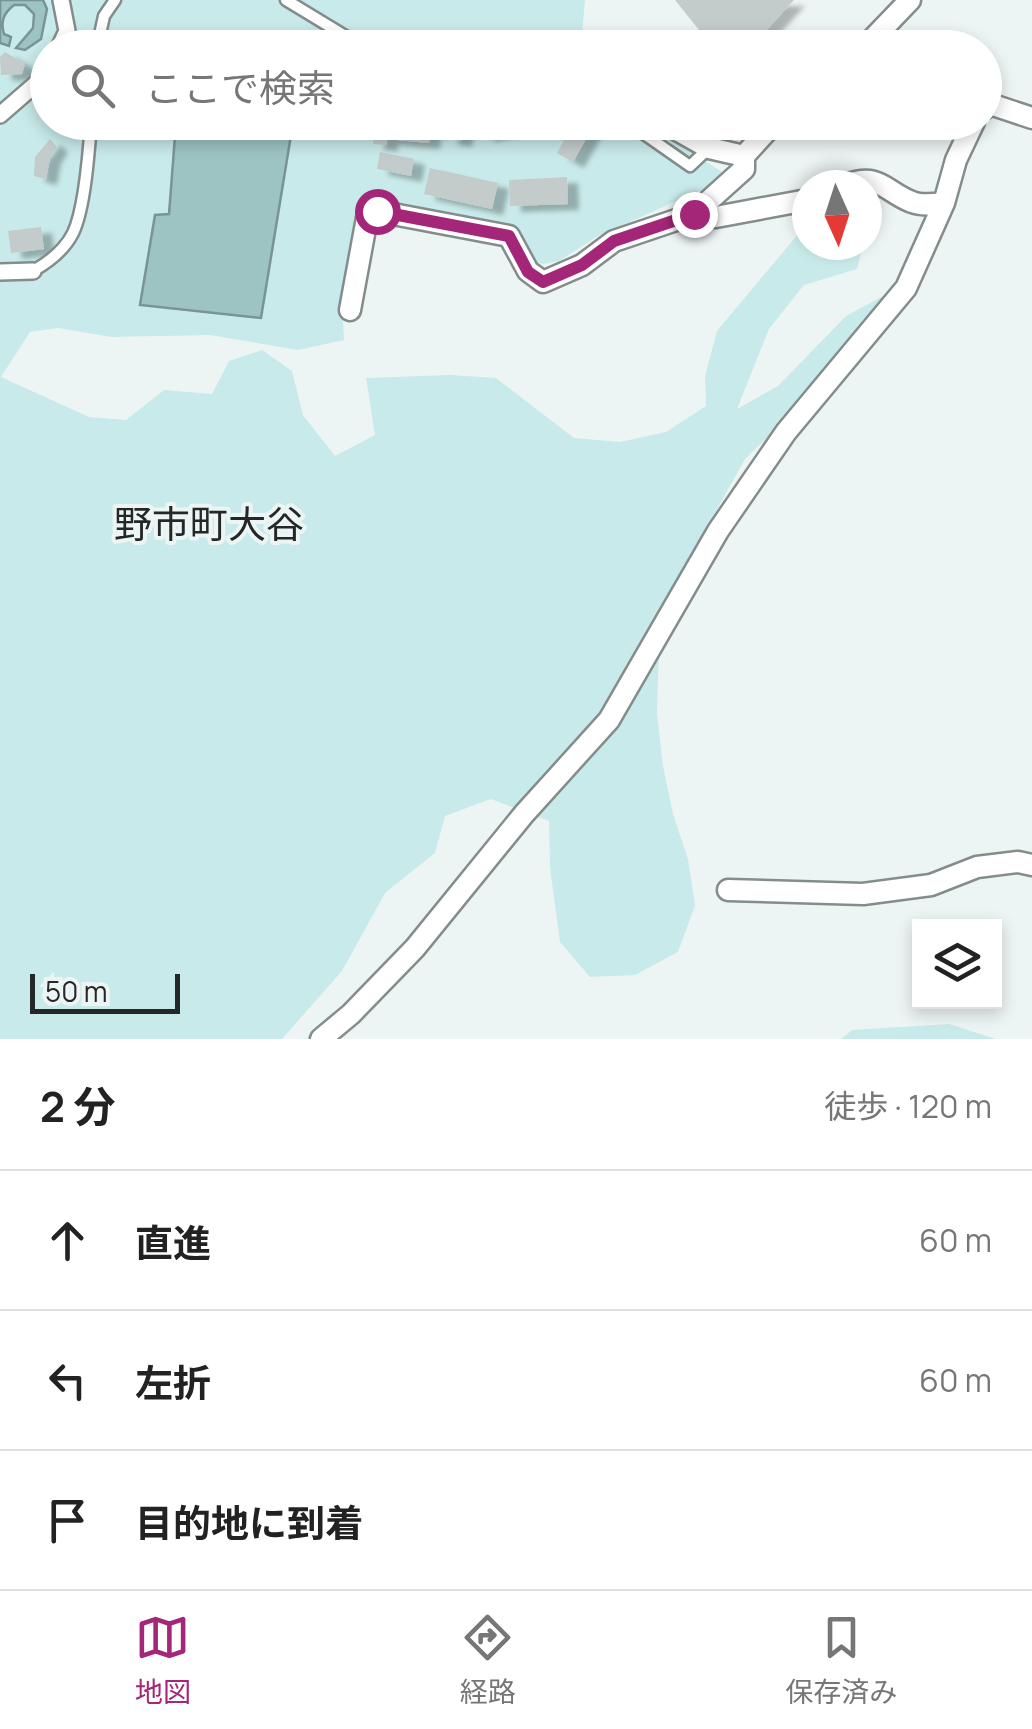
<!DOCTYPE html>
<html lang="ja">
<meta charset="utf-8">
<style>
:root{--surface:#fff;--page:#f2f2f2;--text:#222;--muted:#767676;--line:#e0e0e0;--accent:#a42678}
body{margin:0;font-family:Manrope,"Noto Sans JP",sans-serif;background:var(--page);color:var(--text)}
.controls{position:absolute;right:30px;bottom:30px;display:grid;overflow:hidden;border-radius:0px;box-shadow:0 5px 15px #0003}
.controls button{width:90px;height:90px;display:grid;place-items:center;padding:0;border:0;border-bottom:2px solid var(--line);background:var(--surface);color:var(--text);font:50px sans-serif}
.compass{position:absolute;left:792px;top:170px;width:90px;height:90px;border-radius:50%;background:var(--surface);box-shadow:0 5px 15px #0003;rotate:177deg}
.scale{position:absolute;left:30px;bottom:25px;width:150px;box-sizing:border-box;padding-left:10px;border:5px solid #242727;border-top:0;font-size:28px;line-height:35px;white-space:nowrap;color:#242727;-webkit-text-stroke:8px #edf5f4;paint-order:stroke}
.stop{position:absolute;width:30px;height:30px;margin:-22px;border:8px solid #a42678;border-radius:50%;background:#fff}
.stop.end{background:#a42678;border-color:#fff;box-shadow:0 2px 10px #0008}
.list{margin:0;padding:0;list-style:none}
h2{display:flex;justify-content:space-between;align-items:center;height:130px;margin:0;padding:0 40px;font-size:42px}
h2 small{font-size:32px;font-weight:400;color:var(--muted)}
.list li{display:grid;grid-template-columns:65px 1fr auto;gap:30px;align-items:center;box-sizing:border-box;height:140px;padding:0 40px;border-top:2px solid var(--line)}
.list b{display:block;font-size:38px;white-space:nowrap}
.list em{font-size:32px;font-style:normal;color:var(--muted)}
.icon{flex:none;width:55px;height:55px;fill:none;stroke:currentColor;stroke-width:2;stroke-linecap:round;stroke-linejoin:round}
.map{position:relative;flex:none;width:1032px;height:1039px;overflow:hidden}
.search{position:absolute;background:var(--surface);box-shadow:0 5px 15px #0003;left:30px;right:30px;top:30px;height:110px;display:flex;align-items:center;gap:25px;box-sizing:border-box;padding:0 35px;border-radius:55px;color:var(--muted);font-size:38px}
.sheet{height:550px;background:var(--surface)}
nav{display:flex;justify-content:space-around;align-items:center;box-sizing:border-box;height:140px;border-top:2px solid var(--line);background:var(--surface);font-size:28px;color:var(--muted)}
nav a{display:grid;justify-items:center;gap:5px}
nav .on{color:var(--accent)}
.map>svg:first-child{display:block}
</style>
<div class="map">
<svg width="1032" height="1039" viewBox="0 0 1032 1039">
<defs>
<filter id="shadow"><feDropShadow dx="11" dy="6" stdDeviation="2.5" flood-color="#0004"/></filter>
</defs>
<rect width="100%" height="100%" fill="#edf5f4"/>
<path fill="#c9eaea" d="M 0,0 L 585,0 L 581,47 L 48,48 L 48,122 L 646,123 L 730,177 L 598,236 L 559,261 L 543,264 L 529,260 L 512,231 L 366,203 L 342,308 L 344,340 L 298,350 L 210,335 L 111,337 L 58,328 L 30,332 L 1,377 L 89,417 L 126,420 L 164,390 L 212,394 L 229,361 L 262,350 L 292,371 L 303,415 L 335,456 L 375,435 L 366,378 L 450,375 L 496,378 L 574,438 L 620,442 L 666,432 L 706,406 L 705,376 L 717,331 L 804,227 L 807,226 L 807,245 L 863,245 L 857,269 L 804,285 L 769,329 L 737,409 L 778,386 L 846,316 L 909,282 L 833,374 L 745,459 L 716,511 L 659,647 L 657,714 L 663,766 L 673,814 L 688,859 L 695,906 L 678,952 L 635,975 L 590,977 L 560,942 L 550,868 L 549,821 L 491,799 L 445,816 L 435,853 L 385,893 L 342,971 L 282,1039 L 0,1039 Z
M 949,1024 L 996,1039 L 841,1039 L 852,1030 Z"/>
<path fill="#9dc3c3" stroke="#799494" stroke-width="2.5" d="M 0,0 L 43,0 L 47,9 L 41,39 L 25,50 L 16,48 L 33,28 L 34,14 L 25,5 L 14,5 C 4,13 0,21 4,34 L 11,37 L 9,46 L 0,43 Z
M 212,36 L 254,36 L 268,47 L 197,47 Z
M 176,123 L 293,123 L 261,318 L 140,305 L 155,215 L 169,214 Z"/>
<path fill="#c3cbcb" filter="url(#shadow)" d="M 675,0 L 794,0 L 750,48 L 720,48 L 699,30 Z
M 5,52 L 25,64 L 22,74 L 1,75 L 0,57 Z
M 376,122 L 431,122 L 429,143 L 387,139 L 387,145 L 373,144 Z
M 449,122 L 464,123 L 461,141 L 447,139 Z
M 480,122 L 529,122 L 529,124 L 484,136 Z
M 574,122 L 594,125 L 573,162 L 557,153 Z
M 50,139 L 57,147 L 50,158 L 46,179 L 34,176 L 35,157 Z
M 380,152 L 414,159 L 411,176 L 377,169 Z
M 430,168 L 498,183 L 492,209 L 424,194 Z
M 567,177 L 568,204 L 510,206 L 509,180 Z
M 41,227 L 44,249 L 11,253 L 8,231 Z"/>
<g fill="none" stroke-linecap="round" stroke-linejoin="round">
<g stroke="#858c8c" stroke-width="15">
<path id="service" d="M 286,0 L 365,48
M 97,48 L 104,16 L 115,0
M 627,122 L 690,166 L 709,148
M 33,271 C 49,262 64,251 73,233 C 85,208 89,151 91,122"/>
</g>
<g stroke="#858c8c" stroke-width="20">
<path id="pedestrian" d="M 59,48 L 67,31 L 61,0
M 0,115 L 38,82 L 48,68
M 0,272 L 33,271"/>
</g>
<g stroke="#858c8c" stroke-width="25">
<path id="minor" d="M 864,48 L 910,0
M 984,109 L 990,104 L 1032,118
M 663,122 L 709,148 L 744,156 L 744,169 L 694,214
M 744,156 L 775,122
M 846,185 C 880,172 885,192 912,202 C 922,206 934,204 944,203
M 350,310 L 367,218 L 377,211 L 509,236 L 528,271 L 543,282 L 582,265 L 614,241 L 694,214 L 716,217 L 807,200
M 728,890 L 863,894 L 931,885 L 977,867 L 1018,862 L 1032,865
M 321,1039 L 351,1014 L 415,948 L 524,814 L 609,720 L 718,531 L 786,432 L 906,288 L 944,203 L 956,160 L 974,122"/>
</g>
<use href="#service" stroke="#fff" stroke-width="10"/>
<use href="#pedestrian" stroke="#fff" stroke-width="15"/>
<use href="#minor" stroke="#fff" stroke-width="20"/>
</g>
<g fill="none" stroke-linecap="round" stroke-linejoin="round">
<path stroke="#a42678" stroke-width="12" d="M 377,211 L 509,236 L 528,272 L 543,282 L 582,265 L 614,241 L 694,214"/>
</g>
<g text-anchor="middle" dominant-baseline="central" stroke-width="8" stroke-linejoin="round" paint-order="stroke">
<g font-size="38" fill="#242727" stroke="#edf5f4">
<text x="209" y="523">野市町大谷</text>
</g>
</g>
</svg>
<div class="controls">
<button><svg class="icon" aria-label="layers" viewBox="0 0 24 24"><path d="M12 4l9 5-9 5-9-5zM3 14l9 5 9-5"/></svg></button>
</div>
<svg class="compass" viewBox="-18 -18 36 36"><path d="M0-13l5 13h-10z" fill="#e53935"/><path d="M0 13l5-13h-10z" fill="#767676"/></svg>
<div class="scale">50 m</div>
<div class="stop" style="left:377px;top:211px"></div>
<div class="stop end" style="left:694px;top:214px"></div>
<div class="search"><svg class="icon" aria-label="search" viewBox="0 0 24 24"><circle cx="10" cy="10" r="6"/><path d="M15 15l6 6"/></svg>ここで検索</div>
</div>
<section class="sheet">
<h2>2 分<small>徒歩 · 120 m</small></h2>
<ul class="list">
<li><svg class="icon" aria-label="ahead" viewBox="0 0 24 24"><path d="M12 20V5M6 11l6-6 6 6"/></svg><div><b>直進</b></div><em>60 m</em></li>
<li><svg class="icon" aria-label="left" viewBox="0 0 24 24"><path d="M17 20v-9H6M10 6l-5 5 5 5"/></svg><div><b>左折</b></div><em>60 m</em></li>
<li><svg class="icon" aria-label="arrive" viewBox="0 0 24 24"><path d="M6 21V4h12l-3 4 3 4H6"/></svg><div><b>目的地に到着</b></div></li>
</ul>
</section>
<nav>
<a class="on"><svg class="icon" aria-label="map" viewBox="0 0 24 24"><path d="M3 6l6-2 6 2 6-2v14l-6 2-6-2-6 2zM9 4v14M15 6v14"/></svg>地図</a>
<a><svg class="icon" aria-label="directions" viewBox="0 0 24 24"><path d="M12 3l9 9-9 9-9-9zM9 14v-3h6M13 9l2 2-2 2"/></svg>経路</a>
<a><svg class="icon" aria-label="saved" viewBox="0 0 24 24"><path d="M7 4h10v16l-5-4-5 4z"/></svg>保存済み</a>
</nav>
